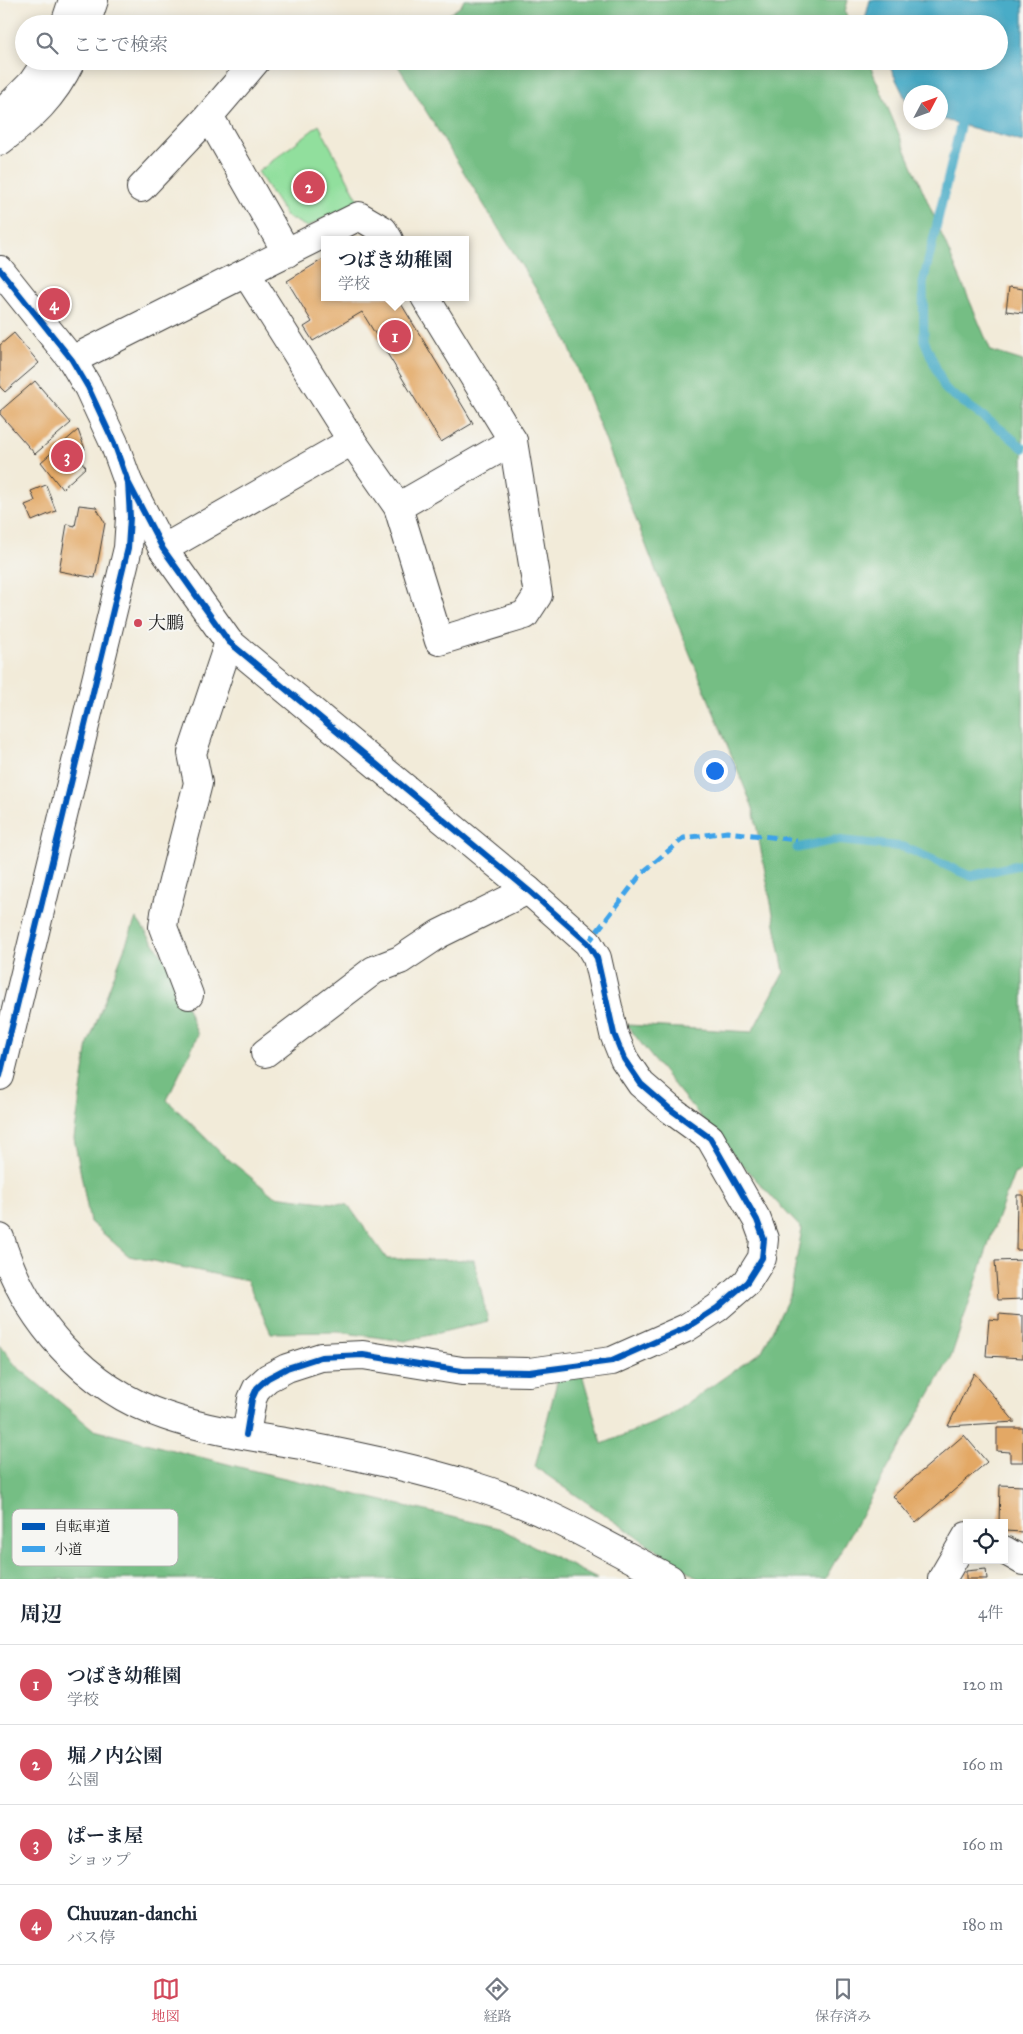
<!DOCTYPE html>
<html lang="ja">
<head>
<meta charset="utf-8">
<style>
	:root { --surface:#fff; --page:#f6f6f7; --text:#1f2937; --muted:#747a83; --line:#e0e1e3; --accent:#d1495b }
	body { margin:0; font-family:"IM FELL Great Primer","Noto Serif JP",serif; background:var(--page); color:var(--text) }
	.controls { position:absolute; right:15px; bottom:15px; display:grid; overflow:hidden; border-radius:0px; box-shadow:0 2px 12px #0003 }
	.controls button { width:45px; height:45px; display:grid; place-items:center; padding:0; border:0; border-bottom:1px solid var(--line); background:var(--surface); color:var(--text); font:25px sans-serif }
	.compass { position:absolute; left:903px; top:85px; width:45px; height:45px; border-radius:50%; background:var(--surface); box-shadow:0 2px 12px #0003; rotate:49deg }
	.you { position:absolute; left:714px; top:770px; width:18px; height:18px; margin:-12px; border:4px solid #fff; border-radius:50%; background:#1a73e8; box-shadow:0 0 0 8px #1a73e833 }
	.badge { display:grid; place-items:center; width:32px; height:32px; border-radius:50%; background:var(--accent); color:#fff; font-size:16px; font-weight:700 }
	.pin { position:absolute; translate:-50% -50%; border:2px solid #fff; box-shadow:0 1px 5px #0006 }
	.popup { position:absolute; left:321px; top:236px; width:148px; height:65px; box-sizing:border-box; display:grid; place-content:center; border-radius:0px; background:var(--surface); filter:drop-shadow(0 1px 4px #0005); font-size:16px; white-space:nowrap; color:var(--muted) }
	.popup b { font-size:19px; color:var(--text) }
	.popup::after { content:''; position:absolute; left:50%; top:100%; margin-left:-10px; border:10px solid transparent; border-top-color:var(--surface) }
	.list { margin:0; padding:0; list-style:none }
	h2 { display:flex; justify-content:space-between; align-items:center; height:65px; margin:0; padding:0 20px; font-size:21px }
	h2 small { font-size:16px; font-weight:400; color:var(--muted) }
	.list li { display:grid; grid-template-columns:32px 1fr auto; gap:15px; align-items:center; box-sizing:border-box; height:80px; padding:0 20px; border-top:1px solid var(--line) }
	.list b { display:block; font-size:19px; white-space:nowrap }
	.list p { margin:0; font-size:16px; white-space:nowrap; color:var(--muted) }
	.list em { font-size:16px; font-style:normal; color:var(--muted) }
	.icon { flex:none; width:28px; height:28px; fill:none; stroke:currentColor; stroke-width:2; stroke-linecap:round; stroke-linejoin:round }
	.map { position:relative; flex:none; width:1023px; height:1579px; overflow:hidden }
	.search { position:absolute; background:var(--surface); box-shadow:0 2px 12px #0003; left:15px; right:15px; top:15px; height:55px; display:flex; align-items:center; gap:12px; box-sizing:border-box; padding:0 18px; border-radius:28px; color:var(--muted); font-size:19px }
	.sheet { height:385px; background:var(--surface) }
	nav { display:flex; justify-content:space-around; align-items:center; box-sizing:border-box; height:70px; border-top:1px solid var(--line); background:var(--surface); font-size:14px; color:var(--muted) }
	nav a { display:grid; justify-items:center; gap:2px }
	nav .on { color:var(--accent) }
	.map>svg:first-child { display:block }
</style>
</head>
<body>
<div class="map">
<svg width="1023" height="1579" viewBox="0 0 1023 1579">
	<rect width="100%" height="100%" fill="#f6f6f2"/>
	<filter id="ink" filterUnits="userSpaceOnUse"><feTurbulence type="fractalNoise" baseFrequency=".02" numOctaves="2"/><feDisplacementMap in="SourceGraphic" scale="10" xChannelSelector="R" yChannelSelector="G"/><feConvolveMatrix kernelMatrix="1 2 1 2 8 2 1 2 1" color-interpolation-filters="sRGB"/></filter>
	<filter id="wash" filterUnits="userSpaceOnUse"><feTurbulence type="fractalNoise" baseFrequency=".0096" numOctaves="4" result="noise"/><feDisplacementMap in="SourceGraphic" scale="20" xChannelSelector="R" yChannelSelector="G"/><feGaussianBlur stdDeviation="1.12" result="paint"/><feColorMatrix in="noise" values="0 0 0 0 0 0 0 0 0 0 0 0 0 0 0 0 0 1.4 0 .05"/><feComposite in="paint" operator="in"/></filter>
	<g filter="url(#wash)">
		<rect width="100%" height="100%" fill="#f2ebd9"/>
		<polygon fill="#91df9d" stroke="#567e5c" points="319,125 359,201 307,227 286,216 258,172"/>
		<g fill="#74be84" stroke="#486d50">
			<polygon points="464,0 848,0 845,12 850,24 435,24 461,6"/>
			<path d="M395,61H868L991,351L1023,361V1170L1014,1174L995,1225L951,1357L825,1579H699L535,1467L558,1378L581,1370L602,1444L666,1418L762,1351L790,1295L802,1229C740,1164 681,1097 627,1025L752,1032L784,972L753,808L654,566L565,336Z"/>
			<polygon points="136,918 170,966 198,1035 167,1100 222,1154 274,1196 348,1205 387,1259 474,1260 488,1321 405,1341 338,1332 271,1333 247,1281 129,1256 90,1222 74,1138 88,1044"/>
			<polygon points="0,1345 16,1366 94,1430 259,1472 499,1528 597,1579 0,1579"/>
		</g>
		<polygon fill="#48acc7" stroke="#326472" points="870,0 1023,0 1023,142 941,119 940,92 910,92 910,108 887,61 999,61 999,24 868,24 865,20"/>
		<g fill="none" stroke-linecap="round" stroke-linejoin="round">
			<g stroke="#48acc7" stroke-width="9">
				<polyline points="963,114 923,283 924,340 945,389 1003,431 1023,448"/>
				<polyline points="797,848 835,840 904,847 970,876 1023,864"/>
			</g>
		</g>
		<g id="blocks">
			<g fill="#e3a865">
				<polygon points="325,258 325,297 397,297 473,423 441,442 362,312 313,341 304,327 312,322 287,281"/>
				<polygon points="1009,287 1023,289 1023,313 1006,311"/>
				<polygon points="14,333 39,363 5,392 0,387 0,345"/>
				<polygon points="35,381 71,423 35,454 0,414 0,411"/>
				<polygon points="78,430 85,449 77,457 86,467 62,489 41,462"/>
				<polygon points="46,485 56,511 32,521 25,505 35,501 31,491"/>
				<polygon points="79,505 96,507 105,523 95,578 59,571 67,524 75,526"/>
				<polygon points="1017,1195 1023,1195 1023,1250 1016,1250"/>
				<polygon points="1023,1260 1023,1299 998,1300 995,1261"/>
				<polygon points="999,1314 1023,1316 1023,1358 986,1356 989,1319 999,1320"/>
				<polygon points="974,1373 1015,1422 948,1426"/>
				<polygon points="997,1428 1023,1428 1023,1462 1010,1462 1010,1452 997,1451"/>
				<polygon points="964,1435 987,1462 916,1523 893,1496"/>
				<polygon points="1000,1485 1023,1486 1023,1532 1004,1531 1004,1523 999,1523"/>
				<polygon points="986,1569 987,1579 966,1579 966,1571"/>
			</g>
		</g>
	</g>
	<g filter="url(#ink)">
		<use href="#blocks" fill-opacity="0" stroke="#3c3b38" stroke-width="1"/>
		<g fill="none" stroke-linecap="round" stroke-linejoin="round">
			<g stroke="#3c3b38" stroke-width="30">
				<g id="minor">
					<polyline points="65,24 73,0"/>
					<polyline points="86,24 94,0"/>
					<polyline points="0,115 32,83 47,61"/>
					<polyline points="209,116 287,253"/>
					<path d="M0,141C32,117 53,98 71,61"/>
					<polyline points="141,188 209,116 256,61"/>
					<polyline points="0,270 72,360 88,387 114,443 128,482 130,517 128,548 0,1076"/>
					<polyline points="246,273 352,441 398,507 439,641 525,615 538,595 513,441 425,297"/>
					<polyline points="72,360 359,216 383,230 389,240"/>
					<polyline points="128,482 163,549 229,642 528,890 588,943 597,958 614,1034 624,1059 641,1084 670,1109 710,1138 757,1220 764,1239 762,1258 747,1282 717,1308 686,1328 612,1361 529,1372 462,1371 363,1355 321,1357 287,1368 268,1378 257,1388 252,1399 246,1435"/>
					<polyline points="398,507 513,441"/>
					<polyline points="163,549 352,441"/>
					<polyline points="189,995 163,927 165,913 198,783 192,753 229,642"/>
					<polyline points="265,1053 374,970 400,960 439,934 528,890"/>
					<path d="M0,1238C24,1318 85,1389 166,1416C210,1431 256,1437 301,1445C358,1456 415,1468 470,1485C541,1506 605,1545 670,1579"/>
					<polyline points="1004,1550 1023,1561"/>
					<polyline points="942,1579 967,1536"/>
				</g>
			</g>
			<use href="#minor" stroke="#fff" stroke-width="28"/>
			<polyline stroke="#3da2ea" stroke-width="5" stroke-dasharray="10 5" stroke-linecap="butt" points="588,943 642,873 684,838 727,832 797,840"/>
			<g stroke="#f6f6f2" stroke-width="9">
				<g id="cycleway">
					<polyline points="0,270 72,360 88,387 114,443 128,482 130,517 128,548 0,1076"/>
					<polyline points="128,482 163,549 229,642 528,890 588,943 597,958 614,1034 624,1059 641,1084 670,1109 710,1138 757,1220 764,1239 762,1258 747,1282 717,1308 686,1328 612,1361 529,1372 462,1371 363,1355 321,1357 287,1368 268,1378 257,1388 252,1399 246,1435"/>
				</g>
			</g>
			<use href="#cycleway" stroke="#0057b8" stroke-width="6"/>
		</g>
	</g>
	<circle fill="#d1495b" stroke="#f6f6f2" stroke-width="2" cx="138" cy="623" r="5"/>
	<g text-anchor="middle" stroke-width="4" stroke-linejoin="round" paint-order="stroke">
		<g font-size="18" fill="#1c1c1c" stroke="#f6f6f2" text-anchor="start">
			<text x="148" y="629">大鵬</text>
		</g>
	</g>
	<rect x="12" y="1509" width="166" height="57" rx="8" fill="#f6f6f2" stroke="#b5b5b2" stroke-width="1"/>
	<rect x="22" y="1523" width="23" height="7" fill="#0057b8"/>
	<rect x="22" y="1546" width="23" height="6" fill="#3da2ea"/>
	<g font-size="14" fill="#1c1c1c">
		<text x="54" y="1531">自転車道</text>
		<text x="54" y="1554">小道</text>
	</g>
</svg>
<div class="controls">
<button><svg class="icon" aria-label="locate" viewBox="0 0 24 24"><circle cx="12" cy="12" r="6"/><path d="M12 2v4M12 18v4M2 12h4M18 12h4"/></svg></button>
</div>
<svg class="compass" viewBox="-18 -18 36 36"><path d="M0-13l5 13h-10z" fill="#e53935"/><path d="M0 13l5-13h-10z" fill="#747a83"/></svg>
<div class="you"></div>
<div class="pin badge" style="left:395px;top:336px">1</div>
<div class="popup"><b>つばき幼稚園</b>学校</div>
<div class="pin badge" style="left:309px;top:187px">2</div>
<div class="pin badge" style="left:67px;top:456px">3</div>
<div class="pin badge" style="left:54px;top:304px">4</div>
<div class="search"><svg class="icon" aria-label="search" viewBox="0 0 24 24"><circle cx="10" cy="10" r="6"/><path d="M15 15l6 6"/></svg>ここで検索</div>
</div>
<section class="sheet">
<h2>周辺<small>4件</small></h2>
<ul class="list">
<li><span class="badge">1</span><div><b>つばき幼稚園</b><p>学校</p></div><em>120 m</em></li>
<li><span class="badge">2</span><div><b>堀ノ内公園</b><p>公園</p></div><em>160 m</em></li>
<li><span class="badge">3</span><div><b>ぱーま屋</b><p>ショップ</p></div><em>160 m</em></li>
<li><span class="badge">4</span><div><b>Chuuzan-danchi</b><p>バス停</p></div><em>180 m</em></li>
</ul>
</section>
<nav>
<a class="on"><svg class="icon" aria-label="map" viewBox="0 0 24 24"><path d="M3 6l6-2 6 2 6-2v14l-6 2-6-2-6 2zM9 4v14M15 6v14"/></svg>地図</a>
<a><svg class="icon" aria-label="directions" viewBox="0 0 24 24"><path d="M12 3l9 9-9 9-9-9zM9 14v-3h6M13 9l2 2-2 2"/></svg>経路</a>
<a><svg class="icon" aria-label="saved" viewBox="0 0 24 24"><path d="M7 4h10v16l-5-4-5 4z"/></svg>保存済み</a>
</nav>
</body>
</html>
